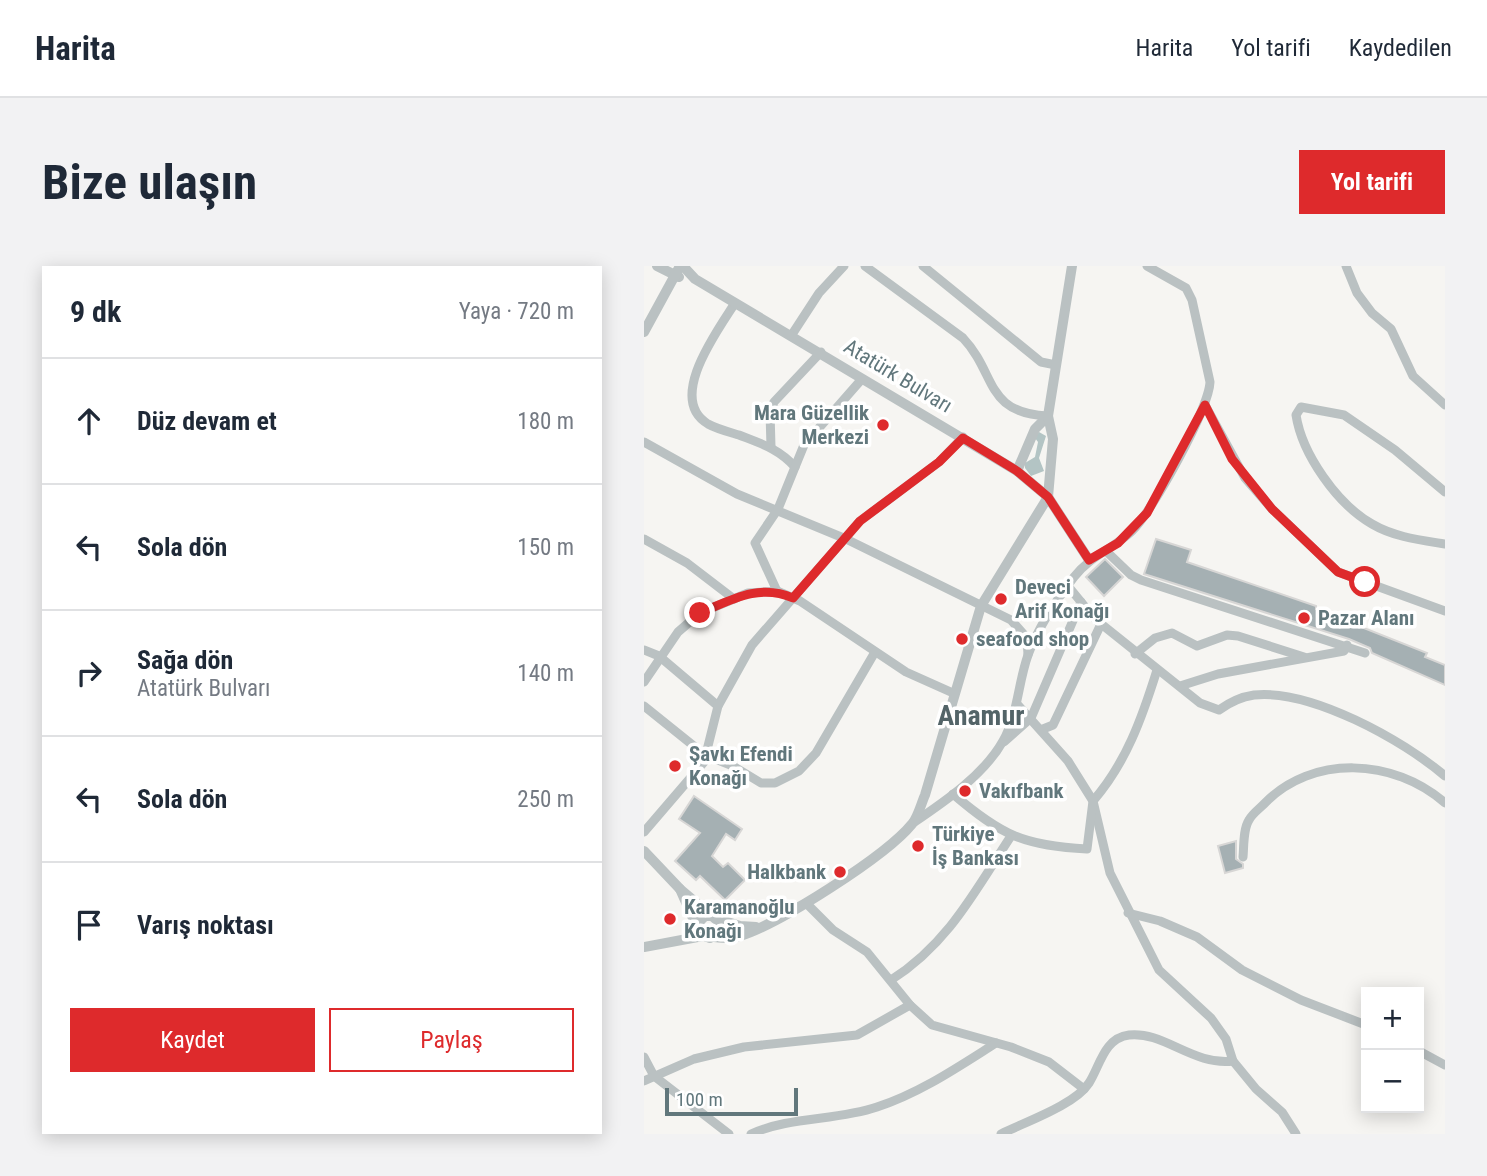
<!DOCTYPE html>
<html lang="tr">
<head>
<meta charset="utf-8">
<style>
	:root { --surface:#fff; --page:#f2f2f3; --text:#1f2937; --muted:#747a83; --line:#e0e1e3; --accent:#de2a2c }
	body { margin:0; font-family:"Roboto Condensed",sans-serif; background:var(--page); color:var(--text) }
	.controls { position:absolute; right:21px; bottom:21px; display:grid; overflow:hidden; border-radius:0px; box-shadow:0 4px 18px #0003 }
	.controls button { width:63px; height:63px; display:grid; place-items:center; padding:0; border:0; border-bottom:2px solid var(--line); background:var(--surface); color:var(--text); font:35px sans-serif }
	.scale { position:absolute; left:21px; bottom:18px; width:133px; box-sizing:border-box; padding-left:7px; border:4px solid #61777c; border-top:0; font-size:19px; line-height:24px; white-space:nowrap; color:#61777c; -webkit-text-stroke:5px #fff; paint-order:stroke }
	.stop { position:absolute; width:21px; height:21px; margin:-16px; border:5px solid #de2a2c; border-radius:50%; background:#fff }
	.stop.end { background:#de2a2c; border-color:#fff; box-shadow:0 2px 7px #0008 }
	.list { margin:0; padding:0; list-style:none }
	h2 { display:flex; justify-content:space-between; align-items:center; height:91px; margin:0; padding:0 28px; font-size:30px }
	h2 small { font-size:23px; font-weight:400; color:var(--muted) }
	.list li { display:grid; grid-template-columns:46px 1fr auto; gap:21px; align-items:center; box-sizing:border-box; height:126px; padding:0 28px; border-top:2px solid var(--line) }
	.list b { display:block; font-size:26px; white-space:nowrap }
	.list p { margin:0; font-size:23px; white-space:nowrap; color:var(--muted) }
	.list em { font-size:23px; font-style:normal; color:var(--muted) }
	.actions { display:flex; gap:14px; padding:21px 28px }
	.actions a { flex:1; padding:16px 0; border:2px solid var(--accent); border-radius:0px; text-align:center; font-size:24px; color:var(--accent) }
	.actions .main { background:var(--accent); color:#fff }
	.icon { flex:none; width:38px; height:38px; fill:none; stroke:currentColor; stroke-width:2; stroke-linecap:round; stroke-linejoin:round }
	.map { position:relative; flex:none; width:801px; height:868px; overflow:hidden; border-radius:0px }
	header { display:flex; align-items:center; gap:42px; box-sizing:border-box; height:98px; padding:0 35px; background:var(--surface); border-bottom:2px solid var(--line) }
	header strong { font-size:33px }
	nav { display:flex; gap:38px; margin-inline-start:auto; font-size:24px }
	.intro { display:flex; align-items:center; justify-content:space-between; box-sizing:border-box; height:168px; padding:0 42px }
	h1 { margin:0; font-size:49px }
	.button { padding:18px 32px; border-radius:0px; background:var(--accent); color:#fff; font-size:24px; font-weight:700 }
	main { display:flex; gap:42px; padding:0 42px }
	aside { flex:1; background:var(--surface); border-radius:0px; box-shadow:0 4px 18px #0003 }
	.map>svg:first-child { display:block }
</style>
</head>
<body>
<header>
<strong>Harita</strong>
<nav><a>Harita</a><a>Yol tarifi</a><a>Kaydedilen</a></nav>
</header>
<div class="intro"><h1>Bize ulaşın</h1><a class="button">Yol tarifi</a></div>
<main>
<aside>
<h2>9 dk<small>Yaya · 720 m</small></h2>
<ul class="list">
<li><svg class="icon" aria-label="ahead" viewBox="0 0 24 24"><path d="M12 20V5M6 11l6-6 6 6"/></svg><div><b>Düz devam et</b></div><em>180 m</em></li>
<li><svg class="icon" aria-label="left" viewBox="0 0 24 24"><path d="M17 20v-9H6M10 6l-5 5 5 5"/></svg><div><b>Sola dön</b></div><em>150 m</em></li>
<li><svg class="icon" aria-label="right" viewBox="0 0 24 24"><path d="M7 20v-9h11M14 6l5 5-5 5"/></svg><div><b>Sağa dön</b><p>Atatürk Bulvarı</p></div><em>140 m</em></li>
<li><svg class="icon" aria-label="left" viewBox="0 0 24 24"><path d="M17 20v-9H6M10 6l-5 5 5 5"/></svg><div><b>Sola dön</b></div><em>250 m</em></li>
<li><svg class="icon" aria-label="arrive" viewBox="0 0 24 24"><path d="M6 21V4h12l-3 4 3 4H6"/></svg><div><b>Varış noktası</b></div></li>
</ul>
<div class="actions"><a class="main">Kaydet</a><a>Paylaş</a></div>
</aside>
<div class="map">
<svg width="801" height="868" viewBox="0 0 801 868">
	<rect width="100%" height="100%" fill="#f6f5f2"/>
	<polygon fill="#b3c4c4" points="395,166 402,170 395,192 400,205 387,210 381,202 381,197 391,191 394,176 391,172"/>
	<g fill="#a5b0b3" stroke="#d7d6d5" stroke-width="2">
		<polygon points="512,273 547,284 543,296 672,340 672,343 783,387 781,391 801,399 801,419 728,387 726,382 705,373 500,308"/>
		<polygon points="461,293 479,311 460,330 442,311"/>
		<polygon points="50,530 98,563 91,574 82,568 68,590 79,601 84,597 101,614 81,634 56,610 52,614 31,595 56,567 35,553"/>
		<polygon points="592,575 592,593 599,598 599,602 581,607 574,580"/>
	</g>
	<g fill="none" stroke-linecap="round" stroke-linejoin="round">
		<g stroke="#bac1c2" stroke-width="9">
			<path d="M221,0L319,72C353,108 340,147 404,150"/>
			<polyline points="279,0 397,96 412,99"/>
			<polyline points="702,0 713,27 728,47 747,63 769,110 801,139"/>
			<path d="M91,37C74,64 22,133 64,158C73,163 85,166 95,169C118,178 135,183 151,201"/>
			<polyline points="147,70 175,27 200,0"/>
			<polyline points="561,139 601,212 628,243 694,306 801,345"/>
			<polyline points="0,176 93,228 202,273 367,354 383,372 384,389"/>
			<polyline points="127,181 126,146 130,136 177,86"/>
			<path d="M801,226L751,184L700,149L657,141L652,149C658,188 693,238 728,258C750,271 776,274 801,278"/>
			<polyline points="0,273 43,297 90,333"/>
			<polyline points="462,285 487,309 497,314 721,387"/>
			<path d="M424,320L451,353L556,437L575,444C586,436 596,431 610,429C667,423 759,474 801,510"/>
			<polyline points="133,325 111,277 134,243 160,179 217,114"/>
			<polyline points="0,384 15,390 74,440"/>
			<polyline points="491,388 511,372 528,367 553,380 583,369 594,370 660,391"/>
			<path d="M513,404C498,452 482,497 449,535L466,607L515,704L567,752L582,773L589,795L612,823L638,846L652,868"/>
			<polyline points="0,416 34,366 56,347 104,327 133,325 156,335 262,406 309,427"/>
			<polyline points="536,420 574,408 700,385 703,379"/>
			<polyline points="0,440 61,489 89,500 117,517 131,517 155,505 172,487 231,386"/>
			<polyline points="399,463 409,459 457,358"/>
			<polyline points="360,476 387,452 437,336"/>
			<path d="M309,528C357,569 380,580 443,583L449,535L424,495L373,438"/>
			<path d="M269,557C300,536 340,509 359,475C374,448 374,417 384,389C394,362 413,333 430,311C446,290 469,283 488,265C508,246 565,143 566,116L548,34L542,22L503,0"/>
			<polyline points="0,566 60,496 74,440 108,379 216,255 295,196 319,171"/>
			<path d="M599,591C600,581 599,563 605,554C608,548 615,543 620,538C668,488 750,492 801,537"/>
			<polyline points="162,637 189,664 223,686 266,739 288,759 367,781 405,796 440,823"/>
			<polyline points="484,647 516,655 553,671 598,704 657,734 722,759"/>
			<path d="M247,714C304,678 331,625 367,570"/>
			<polyline points="775,785 801,799"/>
			<polyline points="0,791 10,810 85,868"/>
			<polyline points="0,815 50,793 100,781 213,769 266,739"/>
			<path d="M107,868C147,850 192,855 233,841C276,827 314,801 352,777"/>
			<path d="M357,868C381,856 431,839 445,817C456,800 460,772 485,769C520,765 549,800 589,795"/>
		</g>
		<g stroke="#bac1c2" stroke-width="10">
			<polyline points="13,0 35,11"/>
			<polyline points="39,0 51,13 373,205 404,231 445,294"/>
			<polyline points="0,66 36,0"/>
			<polyline points="373,205 391,163 404,150"/>
			<polyline points="0,585 36,623 68,650"/>
			<polyline points="36,623 56,668 66,672 76,663 75,656 68,650 61,650 54,657"/>
			<polyline points="74,653 96,660 112,661"/>
			<path d="M69,671C79,672 87,673 96,670C135,658 242,590 268,558C274,551 277,538 281,529L337,340L404,231L409,173L404,150L428,0"/>
			<polyline points="0,681 59,670"/>
		</g>
	</g>
	<g fill="none" stroke-linecap="round" stroke-linejoin="round">
		<path stroke="#de2a2c" stroke-width="9" d="M56,347C87,334 115,317 149,332L216,255L295,196L319,172L373,205L404,231L445,294L474,277L503,247L561,139L588,193L628,243L694,306L721,316"/>
	</g>
	<g fill="#de2a2c" stroke="#fff" stroke-width="2.5">
		<circle cx="239" cy="159" r="7"/>
		<circle cx="357" cy="333" r="7"/>
		<circle cx="660" cy="352" r="7"/>
		<circle cx="318" cy="373" r="7"/>
		<circle cx="31" cy="500" r="7"/>
		<circle cx="321" cy="525" r="7"/>
		<circle cx="274" cy="580" r="7"/>
		<circle cx="196" cy="606" r="7"/>
		<circle cx="26" cy="653" r="7"/>
	</g>
	<g text-anchor="middle" stroke-width="7" stroke-linejoin="round" paint-order="stroke">
		<g font-size="21" fill="#61777c" stroke="#fff">
			<text transform="translate(254 110) rotate(31)" y="7">Atatürk Bulvarı</text>
		</g>
		<g font-size="21" font-weight="bold" fill="#61777c" stroke="#fff" text-anchor="start">
			<text x="225" y="154" text-anchor="end">Mara Güzellik<tspan x="225" dy="24">Merkezi</tspan></text>
			<text x="371" y="328">Deveci<tspan x="371" dy="24">Arif Konağı</tspan></text>
			<text x="674" y="359">Pazar Alanı</text>
			<text x="332" y="380">seafood shop</text>
			<text x="45" y="495">Şavkı Efendi<tspan x="45" dy="24">Konağı</tspan></text>
			<text x="335" y="532">Vakıfbank</text>
			<text x="288" y="575">Türkiye<tspan x="288" dy="24">İş Bankası</tspan></text>
			<text x="182" y="613" text-anchor="end">Halkbank</text>
			<text x="40" y="648">Karamanoğlu<tspan x="40" dy="24">Konağı</tspan></text>
		</g>
		<g font-size="28" font-weight="bold" fill="#536468" stroke="#fff">
			<text x="337" y="459">Anamur</text>
		</g>
	</g>
</svg>
<div class="controls">
<button>+</button>
<button>−</button>
</div>
<div class="scale">100 m</div>
<div class="stop" style="left:721px;top:316px"></div>
<div class="stop end" style="left:56px;top:347px"></div>
</div>
</main>
</body>
</html>
